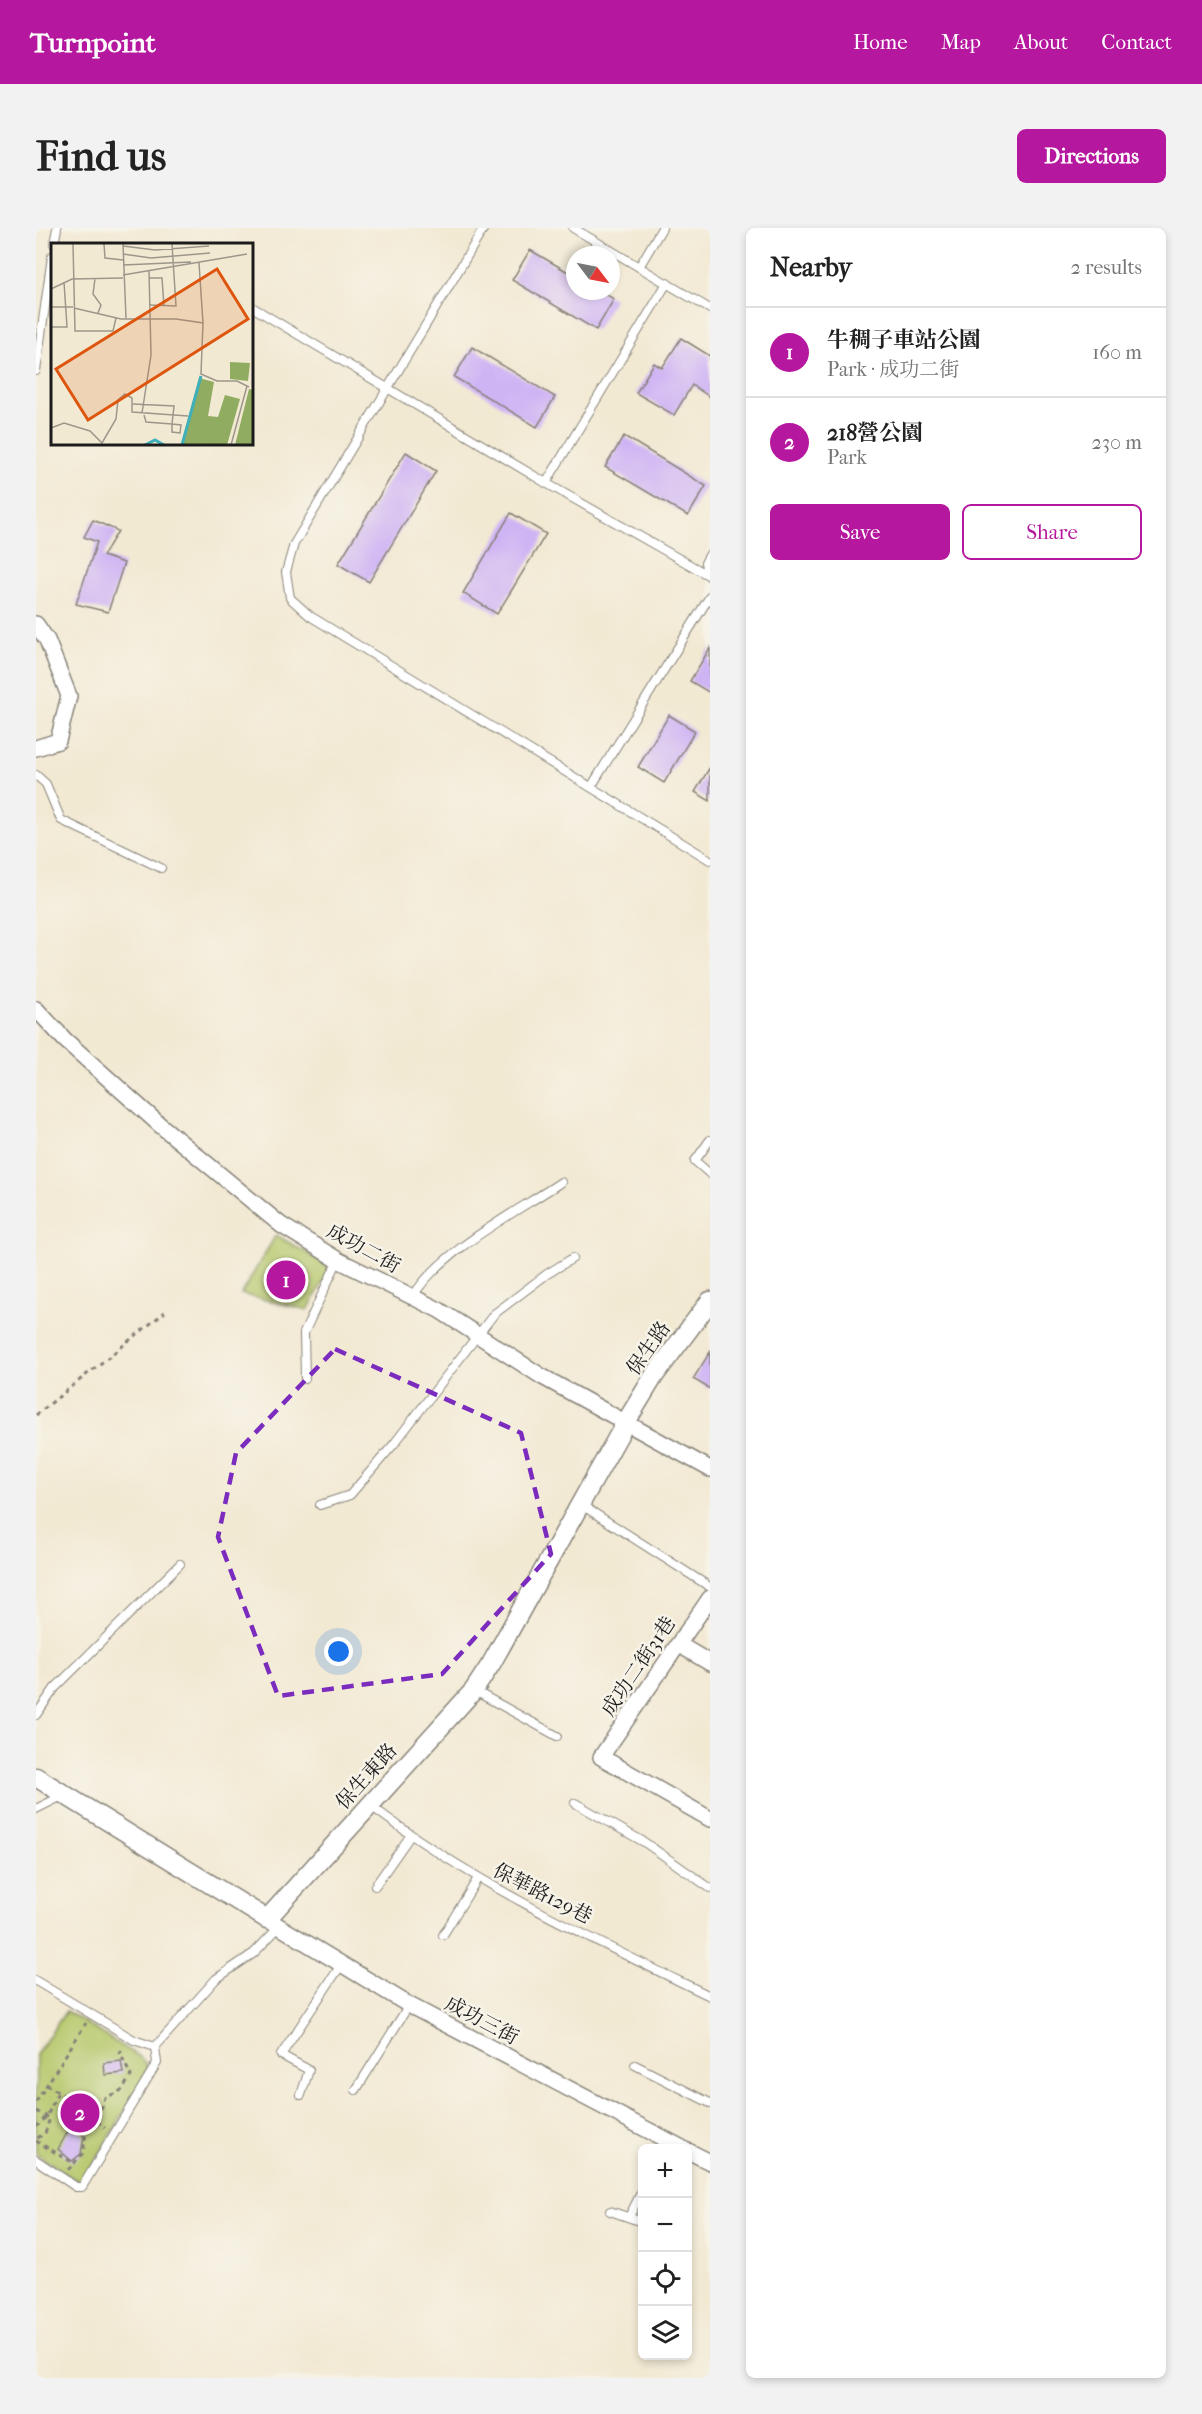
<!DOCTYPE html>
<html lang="en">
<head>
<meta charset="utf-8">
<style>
	:root { --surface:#fff; --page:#f2f2f2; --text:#222; --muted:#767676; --line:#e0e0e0; --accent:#b5179e }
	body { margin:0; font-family:"IM FELL French Canon","Noto Serif TC",serif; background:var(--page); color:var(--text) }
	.controls { position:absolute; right:18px; bottom:18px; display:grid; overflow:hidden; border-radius:9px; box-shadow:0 3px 9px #0003 }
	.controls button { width:54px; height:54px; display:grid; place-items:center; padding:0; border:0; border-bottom:2px solid var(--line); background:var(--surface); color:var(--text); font:30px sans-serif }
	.compass { position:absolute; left:530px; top:18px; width:54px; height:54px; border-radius:50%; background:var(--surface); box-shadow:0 3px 9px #0003; rotate:122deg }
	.you { position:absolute; left:303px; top:1424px; width:21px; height:21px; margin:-15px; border:4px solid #fff; border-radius:50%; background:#1a73e8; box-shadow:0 0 0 9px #1a73e833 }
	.badge { display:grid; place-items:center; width:39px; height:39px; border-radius:50%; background:var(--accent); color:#fff; font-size:20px; font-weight:700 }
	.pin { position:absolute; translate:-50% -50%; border:3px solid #fff; box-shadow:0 2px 6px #0006 }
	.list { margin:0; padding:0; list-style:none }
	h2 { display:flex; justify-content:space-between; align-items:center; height:78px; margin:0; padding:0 24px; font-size:26px }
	h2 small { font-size:20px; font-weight:400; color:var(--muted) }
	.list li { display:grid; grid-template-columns:39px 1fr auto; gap:18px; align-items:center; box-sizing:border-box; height:90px; padding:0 24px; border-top:2px solid var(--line) }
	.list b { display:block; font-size:22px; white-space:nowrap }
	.list p { margin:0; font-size:20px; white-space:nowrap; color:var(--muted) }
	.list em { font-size:20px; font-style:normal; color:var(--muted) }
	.actions { display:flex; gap:12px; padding:18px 24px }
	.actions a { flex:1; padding:14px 0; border:2px solid var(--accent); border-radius:9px; text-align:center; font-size:21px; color:var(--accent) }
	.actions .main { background:var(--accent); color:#fff }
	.icon { flex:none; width:33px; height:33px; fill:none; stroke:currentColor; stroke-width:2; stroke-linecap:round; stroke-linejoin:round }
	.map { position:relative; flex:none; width:674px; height:2150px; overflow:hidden; border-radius:9px }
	header { display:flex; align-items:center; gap:36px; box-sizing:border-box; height:84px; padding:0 30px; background:var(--accent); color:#fff }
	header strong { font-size:28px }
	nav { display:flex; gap:33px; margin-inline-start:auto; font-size:21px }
	.intro { display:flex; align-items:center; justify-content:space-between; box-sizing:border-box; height:144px; padding:0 36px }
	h1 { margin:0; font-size:42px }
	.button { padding:15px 27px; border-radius:9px; background:var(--accent); color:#fff; font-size:21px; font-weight:700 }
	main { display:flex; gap:36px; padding:0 36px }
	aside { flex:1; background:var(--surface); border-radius:9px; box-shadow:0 3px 9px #0003 }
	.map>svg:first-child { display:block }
</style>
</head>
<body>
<header>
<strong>Turnpoint</strong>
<nav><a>Home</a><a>Map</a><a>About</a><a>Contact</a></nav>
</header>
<div class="intro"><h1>Find us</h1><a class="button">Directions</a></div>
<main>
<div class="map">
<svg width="674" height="2150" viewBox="0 0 674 2150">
	<rect width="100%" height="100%" fill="#f7f3e8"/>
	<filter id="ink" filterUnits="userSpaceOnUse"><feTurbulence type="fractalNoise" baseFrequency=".0167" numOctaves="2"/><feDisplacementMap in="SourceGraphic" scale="12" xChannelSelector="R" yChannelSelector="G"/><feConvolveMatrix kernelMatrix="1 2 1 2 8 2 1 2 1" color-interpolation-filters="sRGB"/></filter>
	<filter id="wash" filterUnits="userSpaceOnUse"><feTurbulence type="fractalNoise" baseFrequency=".008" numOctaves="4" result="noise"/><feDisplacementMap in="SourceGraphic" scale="24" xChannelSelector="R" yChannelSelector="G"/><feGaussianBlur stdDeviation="1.35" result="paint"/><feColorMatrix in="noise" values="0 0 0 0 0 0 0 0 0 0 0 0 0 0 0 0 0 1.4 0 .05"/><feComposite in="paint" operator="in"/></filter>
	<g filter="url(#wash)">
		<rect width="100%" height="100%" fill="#f2e9d3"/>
		<g fill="#b6c86c" stroke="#697244" stroke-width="1.5">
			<polygon points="240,1007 295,1039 272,1082 205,1066"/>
			<polygon points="30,1783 104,1829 110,1836 112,1844 49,1950 40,1952 0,1926 0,1827"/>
		</g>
		<g id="blocks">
			<g fill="#cfb4f4">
				<polygon points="494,22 539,48 539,63 564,63 578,71 560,102 476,52"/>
				<polygon points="645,110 674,128 674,169 656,157 638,187 600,165 618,135 626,140"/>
				<polygon points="436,119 519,169 501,199 418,149"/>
				<polygon points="588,208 670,258 652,288 569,239"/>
				<polygon points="370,224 400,243 333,354 302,336"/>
				<polygon points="475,285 510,306 461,386 427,365"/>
				<polygon points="57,292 82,303 67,328 88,335 72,384 40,376 61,314 48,309"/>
				<polygon points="674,420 674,465 654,453"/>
				<polygon points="633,487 659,503 628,555 602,539"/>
				<polygon points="674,539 674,573 659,564"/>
				<polygon points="674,1124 674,1161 657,1151"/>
				<polygon points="85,1833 87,1845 69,1847 68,1835"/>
				<polygon points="37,1895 48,1908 45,1926 36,1933 22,1921"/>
			</g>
		</g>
	</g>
	<g filter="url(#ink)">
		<use href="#blocks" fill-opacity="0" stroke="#878278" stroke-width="1.5"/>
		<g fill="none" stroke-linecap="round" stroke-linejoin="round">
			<g stroke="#878278" stroke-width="10">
				<g id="service">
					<polyline points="448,0 258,316 250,344 254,370 274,388 674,632"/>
					<polyline points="537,0 674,81"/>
					<polyline points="18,16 21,0"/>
					<polyline points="603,39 626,0"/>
					<polyline points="216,79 510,255 670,346"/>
					<polyline points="0,143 16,28"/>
					<polyline points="510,255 631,55"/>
					<polyline points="673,348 669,335 674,326"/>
					<polyline points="0,547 10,556 25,592 125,640"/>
					<polyline points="555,559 674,368"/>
					<polyline points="674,912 659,933 674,946"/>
					<path d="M377,1069C400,1026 482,983 525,954"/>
					<polyline points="269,1151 268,1105 302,1032"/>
					<polyline points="544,1276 674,1359"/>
					<polyline points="284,1277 314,1267 358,1216 458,1086 511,1046 537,1030"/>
					<polyline points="439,1463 521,1508"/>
					<polyline points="0,1487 19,1460 144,1336"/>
					<polyline points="539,1575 608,1614 674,1660"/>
					<path d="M334,1577C437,1656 558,1712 674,1768"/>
					<polyline points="0,1581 26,1568"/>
					<polyline points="339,1658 374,1608"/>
					<polyline points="407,1707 442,1650"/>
					<polyline points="0,1753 98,1812 119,1819 180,1751 218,1725 243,1699"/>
					<polyline points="599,1837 674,1875"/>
					<polyline points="320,1862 373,1777"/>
					<polyline points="265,1867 273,1842 245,1827 305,1737"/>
					<polyline points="0,1932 40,1959 46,1959 121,1835 119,1819"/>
					<polyline points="574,1983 606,1994"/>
					<polyline points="593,1989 606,1963"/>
				</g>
			</g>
			<g stroke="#878278" stroke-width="18">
				<g id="minor">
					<polyline points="0,396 11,412 33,468 22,513 0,520"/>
					<polyline points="0,781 29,812 124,897 245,997 302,1032 403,1082 505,1148 674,1241"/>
					<polyline points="674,1370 565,1529 674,1591"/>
					<polyline points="642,1416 674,1435"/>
					<polyline points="231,1691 373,1777 646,1920"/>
					<polyline points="652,1923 674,1934"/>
				</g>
			</g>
			<g stroke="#878278" stroke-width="21">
				<polyline id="tertiary" points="0,1549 231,1691 438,1462 455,1436 590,1194 618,1148 674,1073"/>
			</g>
			<g stroke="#878278" stroke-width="3" stroke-dasharray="4.5 4.5" stroke-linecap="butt">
				<polyline points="0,1187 129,1084"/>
				<polyline points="10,1857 41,1875 69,1900"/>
				<polyline points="0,1874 50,1795"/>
				<polyline points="42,1877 49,1868"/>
				<polyline points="0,1883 14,1890 9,1905 0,1911"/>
				<polyline points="0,1899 11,1888 22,1864"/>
				<polyline points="0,1913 39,1936"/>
				<polyline points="32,1942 47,1925 50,1904 61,1894 69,1870 86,1862 95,1848 84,1825 88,1818"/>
			</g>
			<use href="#service" stroke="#fff" stroke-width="8"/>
			<use href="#minor" stroke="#fff" stroke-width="15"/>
			<use href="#tertiary" stroke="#fff" stroke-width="18"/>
		</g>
	</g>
	<path fill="none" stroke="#7b2cbf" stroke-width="4.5" stroke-dasharray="12 8" stroke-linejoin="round" d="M299,1121L485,1205L515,1326L406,1446L242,1468L182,1309L200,1225Z"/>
	<g text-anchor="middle" stroke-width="5" stroke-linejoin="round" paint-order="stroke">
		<g font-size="20" fill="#1c1c1c" stroke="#f7f3e8">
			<text transform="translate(328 1020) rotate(29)" y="7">成功二街</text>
			<text transform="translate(612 1120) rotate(-55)" y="7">保生路</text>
			<text transform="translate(602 1438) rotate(-56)" y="7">成功二街31巷</text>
			<text transform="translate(330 1548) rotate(-48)" y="7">保生東路</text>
			<text transform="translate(507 1665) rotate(27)" y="7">保華路129巷</text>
			<text transform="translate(446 1792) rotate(28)" y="7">成功三街</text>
		</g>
	</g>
	<g transform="translate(15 15)">
		<rect width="202" height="202" fill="#f2e9d3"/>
		<path d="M179,119L199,120L197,138L179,136ZM148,135L163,139L157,173L167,174L174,152L189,156L176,202H130ZM198,146L202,147V202H184Z" fill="#90ac60"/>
		<path fill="none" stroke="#3fafba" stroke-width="3" d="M94,202L104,197L113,202M131,202L150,133"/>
		<path fill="none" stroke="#9c978a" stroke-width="1.5" d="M22,1L24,88H62L65,75M53,1L54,15L72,17M72,1L75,75M72,3L104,7L158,3M72,11L100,15L159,10M148,20L152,80M72,22L140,19M72,32L196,11M98,35H111L113,63M44,36L42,51L50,62L47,70M0,46L21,36L72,35M98,62L125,63L121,1M0,64H22M23,65L70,76H125L152,80L150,131L166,138H186L198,144M0,84H16L13,39M82,161L123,163L121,181V189L129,190L130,182L121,181L95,179L93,172M91,170L100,112L98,28M0,185L13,180L39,188L51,200L65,176L67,157L74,151L81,155V169L137,173M180,202L196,143"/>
		<path fill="#de560d" fill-opacity="0.15" stroke="#de560d" stroke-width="3" d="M166,26L197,76L37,177L5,126Z"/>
		<rect width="202" height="202" fill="none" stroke="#1c1c1c" stroke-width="3"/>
	</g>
</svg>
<div class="controls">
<button>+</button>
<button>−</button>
<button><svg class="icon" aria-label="locate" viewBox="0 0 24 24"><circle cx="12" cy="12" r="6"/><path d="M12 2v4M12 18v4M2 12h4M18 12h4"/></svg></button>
<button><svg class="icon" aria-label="layers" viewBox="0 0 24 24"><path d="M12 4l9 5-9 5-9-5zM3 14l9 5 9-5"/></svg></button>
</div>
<svg class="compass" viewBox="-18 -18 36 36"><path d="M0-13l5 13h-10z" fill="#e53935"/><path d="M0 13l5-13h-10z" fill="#767676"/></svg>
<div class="you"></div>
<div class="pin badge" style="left:250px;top:1052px">1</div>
<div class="pin badge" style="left:44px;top:1885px">2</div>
</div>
<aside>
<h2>Nearby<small>2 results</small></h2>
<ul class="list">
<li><span class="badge">1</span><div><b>牛稠子車站公園</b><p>Park · 成功二街</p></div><em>160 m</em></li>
<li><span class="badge">2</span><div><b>218營公園</b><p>Park</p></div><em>230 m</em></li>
</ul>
<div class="actions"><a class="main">Save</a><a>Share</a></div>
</aside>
</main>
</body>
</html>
